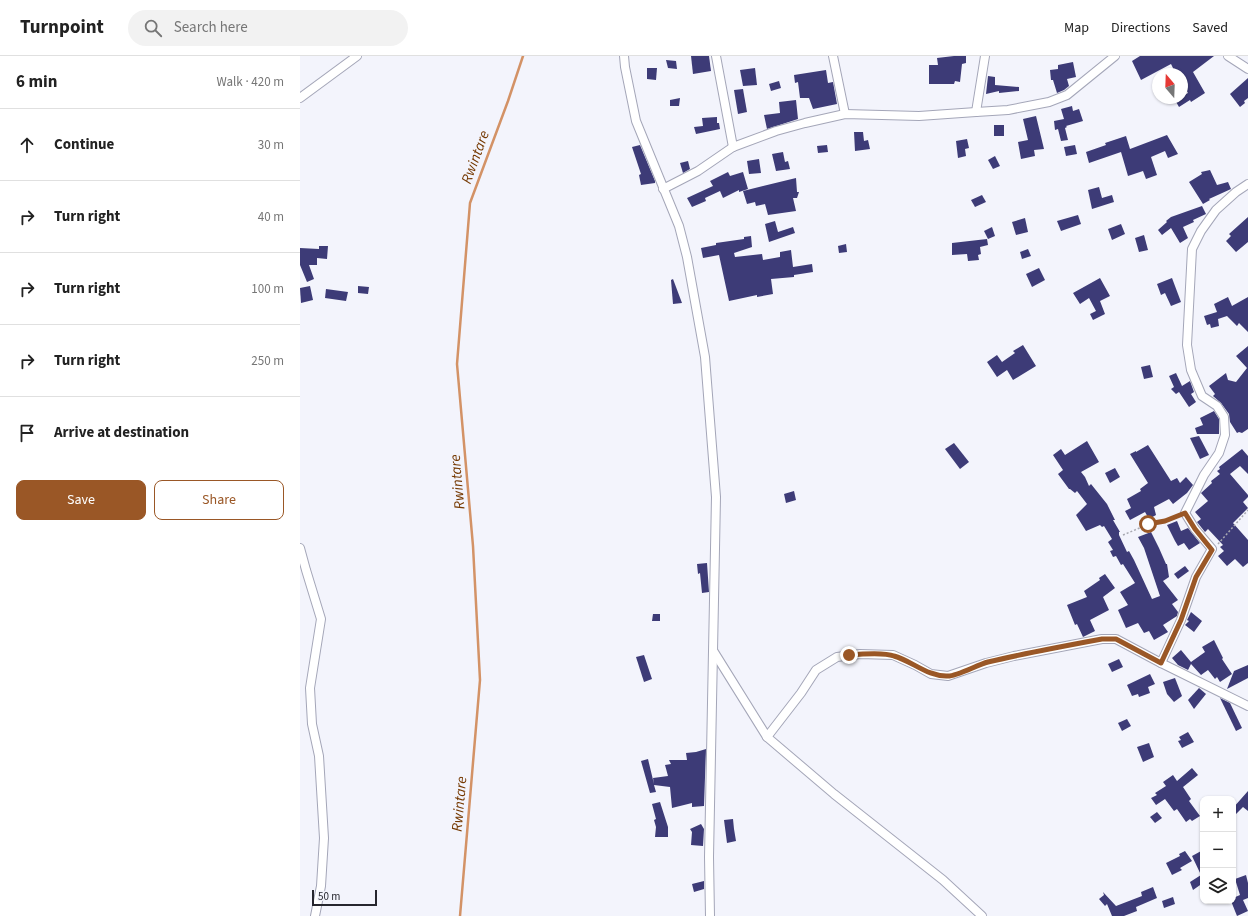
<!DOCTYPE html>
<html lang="en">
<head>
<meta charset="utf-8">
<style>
	:root { --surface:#fff; --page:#f2f2f2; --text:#222; --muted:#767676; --line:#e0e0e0; --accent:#9a5726 }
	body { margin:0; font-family:"Source Sans 3",sans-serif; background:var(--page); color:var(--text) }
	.controls { position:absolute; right:12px; bottom:12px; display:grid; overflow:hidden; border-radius:8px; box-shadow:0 1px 3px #0004 }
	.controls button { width:36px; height:36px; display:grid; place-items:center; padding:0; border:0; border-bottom:1px solid var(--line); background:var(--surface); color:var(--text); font:20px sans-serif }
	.compass { position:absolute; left:852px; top:12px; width:36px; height:36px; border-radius:50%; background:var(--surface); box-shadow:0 1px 3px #0004; rotate:341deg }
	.scale { position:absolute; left:12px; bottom:10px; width:65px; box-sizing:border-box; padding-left:4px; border:2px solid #26262e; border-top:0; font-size:11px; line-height:14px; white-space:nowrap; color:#26262e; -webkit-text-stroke:3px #f3f4fc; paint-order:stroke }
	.stop { position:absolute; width:12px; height:12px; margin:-9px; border:3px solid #9a5726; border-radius:50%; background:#fff }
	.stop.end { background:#9a5726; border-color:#fff; box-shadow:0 1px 4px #0008 }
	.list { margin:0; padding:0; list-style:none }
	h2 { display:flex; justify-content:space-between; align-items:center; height:52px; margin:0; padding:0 16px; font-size:17px }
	h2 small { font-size:13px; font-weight:400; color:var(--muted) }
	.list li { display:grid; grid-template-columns:26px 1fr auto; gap:12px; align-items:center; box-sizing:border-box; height:72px; padding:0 16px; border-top:1px solid var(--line) }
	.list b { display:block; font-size:15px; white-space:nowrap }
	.list em { font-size:13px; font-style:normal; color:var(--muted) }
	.actions { display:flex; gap:8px; padding:12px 16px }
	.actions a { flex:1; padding:9px 0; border:1px solid var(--accent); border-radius:8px; text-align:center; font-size:14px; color:var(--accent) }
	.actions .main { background:var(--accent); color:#fff }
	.icon { flex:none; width:22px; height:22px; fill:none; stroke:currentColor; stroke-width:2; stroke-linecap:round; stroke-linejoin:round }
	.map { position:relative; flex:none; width:948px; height:860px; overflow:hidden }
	header { display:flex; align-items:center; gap:24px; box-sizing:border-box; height:56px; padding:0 20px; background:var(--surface); border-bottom:1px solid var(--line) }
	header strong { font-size:19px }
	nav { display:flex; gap:22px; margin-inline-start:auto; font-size:14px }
	.search { width:280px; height:36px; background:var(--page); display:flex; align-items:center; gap:10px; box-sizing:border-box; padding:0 14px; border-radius:22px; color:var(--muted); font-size:15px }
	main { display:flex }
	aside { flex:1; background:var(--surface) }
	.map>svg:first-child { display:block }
</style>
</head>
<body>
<header>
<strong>Turnpoint</strong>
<div class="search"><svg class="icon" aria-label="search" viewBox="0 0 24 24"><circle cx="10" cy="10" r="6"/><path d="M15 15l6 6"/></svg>Search here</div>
<nav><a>Map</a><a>Directions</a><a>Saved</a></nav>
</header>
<main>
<aside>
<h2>6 min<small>Walk · 420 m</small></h2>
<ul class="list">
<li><svg class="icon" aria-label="ahead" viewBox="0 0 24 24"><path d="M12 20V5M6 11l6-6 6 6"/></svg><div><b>Continue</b></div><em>30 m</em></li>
<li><svg class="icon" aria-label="right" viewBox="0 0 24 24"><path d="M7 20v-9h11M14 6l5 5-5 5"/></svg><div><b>Turn right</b></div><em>40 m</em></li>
<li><svg class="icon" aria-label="right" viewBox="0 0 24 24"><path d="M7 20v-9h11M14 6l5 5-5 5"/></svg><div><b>Turn right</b></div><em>100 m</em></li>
<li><svg class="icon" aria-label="right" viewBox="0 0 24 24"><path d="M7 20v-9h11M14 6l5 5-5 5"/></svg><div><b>Turn right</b></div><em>250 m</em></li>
<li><svg class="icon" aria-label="arrive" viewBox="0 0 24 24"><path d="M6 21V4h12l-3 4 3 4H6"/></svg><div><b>Arrive at destination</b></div></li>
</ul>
<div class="actions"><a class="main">Save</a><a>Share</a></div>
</aside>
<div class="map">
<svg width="948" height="860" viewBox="0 0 948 860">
	<rect width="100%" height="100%" fill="#f3f4fc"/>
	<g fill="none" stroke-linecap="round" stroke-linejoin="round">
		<polyline stroke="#d39266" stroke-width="2.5" points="160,860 180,624 173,490 157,308 170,147 208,45 223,0"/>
	</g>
	<g fill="#3d3b77">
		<polygon points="391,0 409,0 411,15 393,18"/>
		<polygon points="654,0 666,0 666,7 662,8 660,26 655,25 654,28 629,28 629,9 638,9 637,2"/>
		<polygon points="840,0 914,0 893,16 905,37 891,46 890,44 879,51 875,44 882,42 882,40 888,37 882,25 882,18 876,18 871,8 841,24 832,5"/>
		<polygon points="366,4 376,5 377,13 368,12"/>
		<polygon points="773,6 776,21 767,23 769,30 764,34 757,37 753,24 751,24 750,14 758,13 758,9"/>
		<polygon points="347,12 357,12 356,24 347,23"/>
		<polygon points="455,12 457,29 443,30 440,14"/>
		<polygon points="526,14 528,27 533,26 537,48 513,53 509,42 500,42 498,26 495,27 494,19"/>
		<polygon points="688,20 695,21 695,29 719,31 719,35 699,37 699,35 686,38"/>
		<polygon points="948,22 948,42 944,45 945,47 940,51 930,38"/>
		<polygon points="479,25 481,32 471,35 469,28"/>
		<polygon points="443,33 447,56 438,58 434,34"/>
		<polygon points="380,42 379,50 370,50 370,44"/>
		<polygon points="496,44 498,63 467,73 464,59 480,57 479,46"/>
		<polygon points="772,50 773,55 779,53 783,65 766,70 767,71 765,72 768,84 761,85 758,73 755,74 754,65 764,63 761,53"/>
		<polygon points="736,60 744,93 734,94 735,100 721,103 718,86 728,84 723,63"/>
		<polygon points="417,61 417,67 419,67 420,73 396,78 394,71 403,70 402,62"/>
		<rect x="694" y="69" width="10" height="11"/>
		<polygon points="554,76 563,76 564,85 568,84 570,93 555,95"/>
		<polygon points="867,79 878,98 868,102 865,95 851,101 857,119 846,123 843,115 828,120 821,96 789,107 786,96 806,89 805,87 826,80 830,93"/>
		<polygon points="667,83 669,92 665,93 666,100 658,102 656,85"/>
		<polygon points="340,89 355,125 355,127 341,129 339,119 341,118 332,91"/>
		<polygon points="527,89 528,96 518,97 517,90"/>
		<polygon points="775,89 777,98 766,100 764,91"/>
		<polygon points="483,96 485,106 488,105 490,113 476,115 472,98"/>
		<polygon points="695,100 700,110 693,113 688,104"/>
		<polygon points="459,103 461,117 449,118 447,105"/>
		<polygon points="388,105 390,113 383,117 380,107"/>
		<polygon points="910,114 917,129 928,126 931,133 909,143 910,144 903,148 889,126 902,118 901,116"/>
		<polygon points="428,116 430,120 443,116 448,133 439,136 439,134 423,142 420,135 405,142 406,145 392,151 387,142 413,130 410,125"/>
		<polygon points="496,122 497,136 499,136 497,142 493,142 496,155 468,159 465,148 456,150 455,146 447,148 443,135"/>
		<polygon points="799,131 802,142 812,139 814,146 792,153 788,134"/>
		<polygon points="682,139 686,146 675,151 671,144"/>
		<polygon points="902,150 906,158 893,164 894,166 883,171 888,182 880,187 871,172 862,179 858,174 867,166 866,165 871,161"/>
		<polygon points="778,159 781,168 761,175 757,165"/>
		<polygon points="948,161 948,186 936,196 926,185 931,180 929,178"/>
		<polygon points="725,162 728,176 716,179 712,166"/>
		<polygon points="475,165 478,176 493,171 495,177 469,186 465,168"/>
		<polygon points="821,168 825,178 812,184 808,173"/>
		<polygon points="692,171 695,180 688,183 684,175"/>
		<polygon points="844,179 848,194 839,196 835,182"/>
		<polygon points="451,180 452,191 434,197 435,201 462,198 463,204 480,201 480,196 491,194 493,211 512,208 513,216 494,219 494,221 471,223 473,238 457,241 457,239 429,245 419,199 403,202 401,192 416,189 416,187 444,183 444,181"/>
		<polygon points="687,183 688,189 680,191 681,198 678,199 679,204 668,205 667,198 652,199 652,187"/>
		<polygon points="546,188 547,196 539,197 538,190"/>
		<polygon points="19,190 28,190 27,203 17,202 17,209 9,209 14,223 7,226 0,209 0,192 19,193"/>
		<polygon points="728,193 731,200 722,203 720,196"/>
		<polygon points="739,212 745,224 732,231 726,218"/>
		<polygon points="800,222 810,240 800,245 805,258 793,264 790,258 796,255 789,242 780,248 773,237"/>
		<polygon points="872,222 881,246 871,250 865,237 861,239 857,228"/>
		<polygon points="373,223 382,247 373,248 371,224"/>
		<polygon points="10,230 13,244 1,247 0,232"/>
		<polygon points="58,230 69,231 68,238 58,237"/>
		<polygon points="26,233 48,236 46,245 25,242"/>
		<polygon points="928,241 932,250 948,241 948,276 939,267 937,270 927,260 918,263 919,270 911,272 910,268 907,269 904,260 917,256 914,248"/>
		<polygon points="723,289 736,310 713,324 707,314 697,321 687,306 697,299 702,306 715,297 713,295"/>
		<polygon points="948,290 948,373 942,377 939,376 937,377 930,366 929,358 921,347 913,340 915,338 909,330 926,317 928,324 936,326 947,312 936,300"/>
		<polygon points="850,309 853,321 844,323 841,311"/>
		<polygon points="876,317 882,330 890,325 894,336 891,338 896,346 889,351 879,336 876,338 871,333 874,331 869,320"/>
		<polygon points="914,355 919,363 919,378 897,378 895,372 903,369 900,362"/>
		<polygon points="899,380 909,399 900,403 890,382"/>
		<polygon points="787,385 799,406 781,416 785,421 789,430 791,428 807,448 815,464 813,464 820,476 819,476 819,479 827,496 829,495 834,504 852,543 860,540 844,492 838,481 851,476 859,492 866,508 867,508 869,521 863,525 878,544 872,548 878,556 877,560 863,569 868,576 854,584 849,575 844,577 838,567 826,572 818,554 828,549 820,536 835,527 823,508 821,509 816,500 813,501 810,495 813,494 808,486 812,483 804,470 802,471 800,469 786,475 776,459 787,448 777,435 775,437 770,433 769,433 758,418 763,414 753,399 761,393 765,399"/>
		<polygon points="654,387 669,406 660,413 645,393"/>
		<polygon points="848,389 871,425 877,422 880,427 886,421 893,429 887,437 873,448 869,443 854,451 856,459 849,463 845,456 830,464 825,455 831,452 827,443 841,435 840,433 848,427 830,398 836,395 836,396"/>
		<polygon points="942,393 948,400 948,418 940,410 930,418 948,439 948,441 943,446 948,452 933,467 948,484 948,507 943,511 935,503 927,510 918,500 924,495 920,491 923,489 908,473 905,476 897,466 901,463 895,456 908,445 901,437 912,427 911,425 920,418 917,415 920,413 919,411"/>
		<polygon points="815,412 820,421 810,427 805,417"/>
		<polygon points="494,435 496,444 486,447 484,438"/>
		<polygon points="877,465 881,475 888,472 900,487 889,494 884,487 878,490 875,485 867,469"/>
		<polygon points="407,507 409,536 402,537 400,517 398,518 397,508"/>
		<polygon points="885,510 889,515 878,523 874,518"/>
		<polygon points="805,518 815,532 803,541 809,554 790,564 795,575 783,581 777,568 775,569 767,549 787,541 784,535 800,524 799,522"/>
		<polygon points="891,556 902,565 894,576 885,569 889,565 887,564"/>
		<polygon points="353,558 360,558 360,565 352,565"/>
		<polygon points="914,584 923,602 922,603 932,618 920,626 917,621 915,623 908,614 901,619 891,608 888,614 878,609 872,602 881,594 891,606 905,596 902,591"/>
		<polygon points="344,599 352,623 344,626 336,601"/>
		<polygon points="819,603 823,611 812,616 808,608"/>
		<polygon points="948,609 948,622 927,633 934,615"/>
		<polygon points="850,618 855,628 848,631 850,637 839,641 838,638 832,640 827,629"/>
		<polygon points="875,622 882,640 874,646 867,638 863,626"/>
		<polygon points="899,632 906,638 894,653 888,644"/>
		<polygon points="920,642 930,647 942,672 936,675"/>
		<polygon points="827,663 831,670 822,675 818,667"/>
		<polygon points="888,676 894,686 882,692 878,685 881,684 879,681"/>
		<polygon points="849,687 854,701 843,706 837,691"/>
		<polygon points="406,693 404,750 392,751 392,747 372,752 370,731 354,729 356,736 350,737 341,705 348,703 354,728 353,722 368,720 365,709 371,708 369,704 387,704 386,697 396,696"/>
		<polygon points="892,712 898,719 883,731 891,743 889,745 900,760 892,765 890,763 886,766 877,753 874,755 865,743 856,749 851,742 857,739 855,737 866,730 863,726 873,719 877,725"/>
		<polygon points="948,735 948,755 943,751 933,761 933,752"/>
		<polygon points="360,746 368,771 368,781 355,781 356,771 354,764 356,763 352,748"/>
		<polygon points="857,756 862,762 855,767 850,761"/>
		<polygon points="433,763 434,773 436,785 427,787 424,764"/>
		<polygon points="401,768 404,773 403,790 391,789 392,776 390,773"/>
		<polygon points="903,794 903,827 893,834 890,826 901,819 892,800"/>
		<polygon points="885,795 892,805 880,812 882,814 872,819 866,807 880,800 879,798"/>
		<polygon points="946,819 948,827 948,842 943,844 948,855 937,860 931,845 933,845 933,842 940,839 935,823"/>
		<polygon points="404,825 404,833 394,836 392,828"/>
		<polygon points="853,831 857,842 836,851 837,855 824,860 812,860 807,848 805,850 799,843 804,839 803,836 816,850 842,840 841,836"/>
		<polygon points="873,841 875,848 864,852 862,845"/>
	</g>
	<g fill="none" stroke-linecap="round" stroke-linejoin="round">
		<g stroke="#a4a6b8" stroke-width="10">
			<g id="minor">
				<polyline points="324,0 325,11 336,65 379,170 387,201 405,301 416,441 409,801 410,860"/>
				<polyline points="416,0 433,91"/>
				<polyline points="533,0 545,58"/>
				<polyline points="928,0 948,13"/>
				<polyline points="0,42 57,0"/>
				<polyline points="676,56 685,0"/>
				<polyline points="363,133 398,115 433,91 476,75 505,67 545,58 619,60 676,56 708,54 749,46 767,39 815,0"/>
				<polyline points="0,492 6,514 21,563 10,632 12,668 19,700 24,782 21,830 15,860"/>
				<polyline points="414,596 467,681 534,738 643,824 682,860"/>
				<polyline points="861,607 881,564 896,521 912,493 895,473 885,457 904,419 919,397 925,379 924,361 917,350 902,340 891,314 887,289 892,193 901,175 916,154 936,136 948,128"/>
				<polyline points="467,681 501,637 516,614 537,601 560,598 593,599 615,609 631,618 648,620 686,607 714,600 802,583 816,583 861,607 948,650"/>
			</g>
		</g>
		<g stroke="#a8a9b1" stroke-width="1.5" stroke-dasharray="2 2" stroke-linecap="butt">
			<polyline points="823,479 849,468 865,465 878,460"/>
			<polyline points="918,488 948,454"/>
		</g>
		<use href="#minor" stroke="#fff" stroke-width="8"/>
	</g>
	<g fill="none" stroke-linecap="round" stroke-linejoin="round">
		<path stroke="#9a5726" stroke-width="5" d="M549,599C560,598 584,596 594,600C612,605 628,621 648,620C657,620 677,609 688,606C726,597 764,590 802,583H816L861,607L881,564L896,521L912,494L895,473L885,457L865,465L848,468"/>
	</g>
	<g text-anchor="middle" stroke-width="4" stroke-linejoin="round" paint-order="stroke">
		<g font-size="15" font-style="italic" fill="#753902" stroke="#f3f4fc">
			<text transform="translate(175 101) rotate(-70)" y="5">Rwintare</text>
			<text transform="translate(157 426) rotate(-95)" y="5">Rwintare</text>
			<text transform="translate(159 748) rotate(-85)" y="5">Rwintare</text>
		</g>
	</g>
</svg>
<div class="controls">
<button>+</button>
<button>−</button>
<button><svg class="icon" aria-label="layers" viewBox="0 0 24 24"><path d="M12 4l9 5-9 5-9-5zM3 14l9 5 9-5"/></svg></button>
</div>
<svg class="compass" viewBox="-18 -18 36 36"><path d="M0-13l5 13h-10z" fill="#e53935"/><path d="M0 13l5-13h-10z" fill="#767676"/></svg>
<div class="scale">50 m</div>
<div class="stop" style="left:848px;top:468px"></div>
<div class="stop end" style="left:549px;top:599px"></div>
</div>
</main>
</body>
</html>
